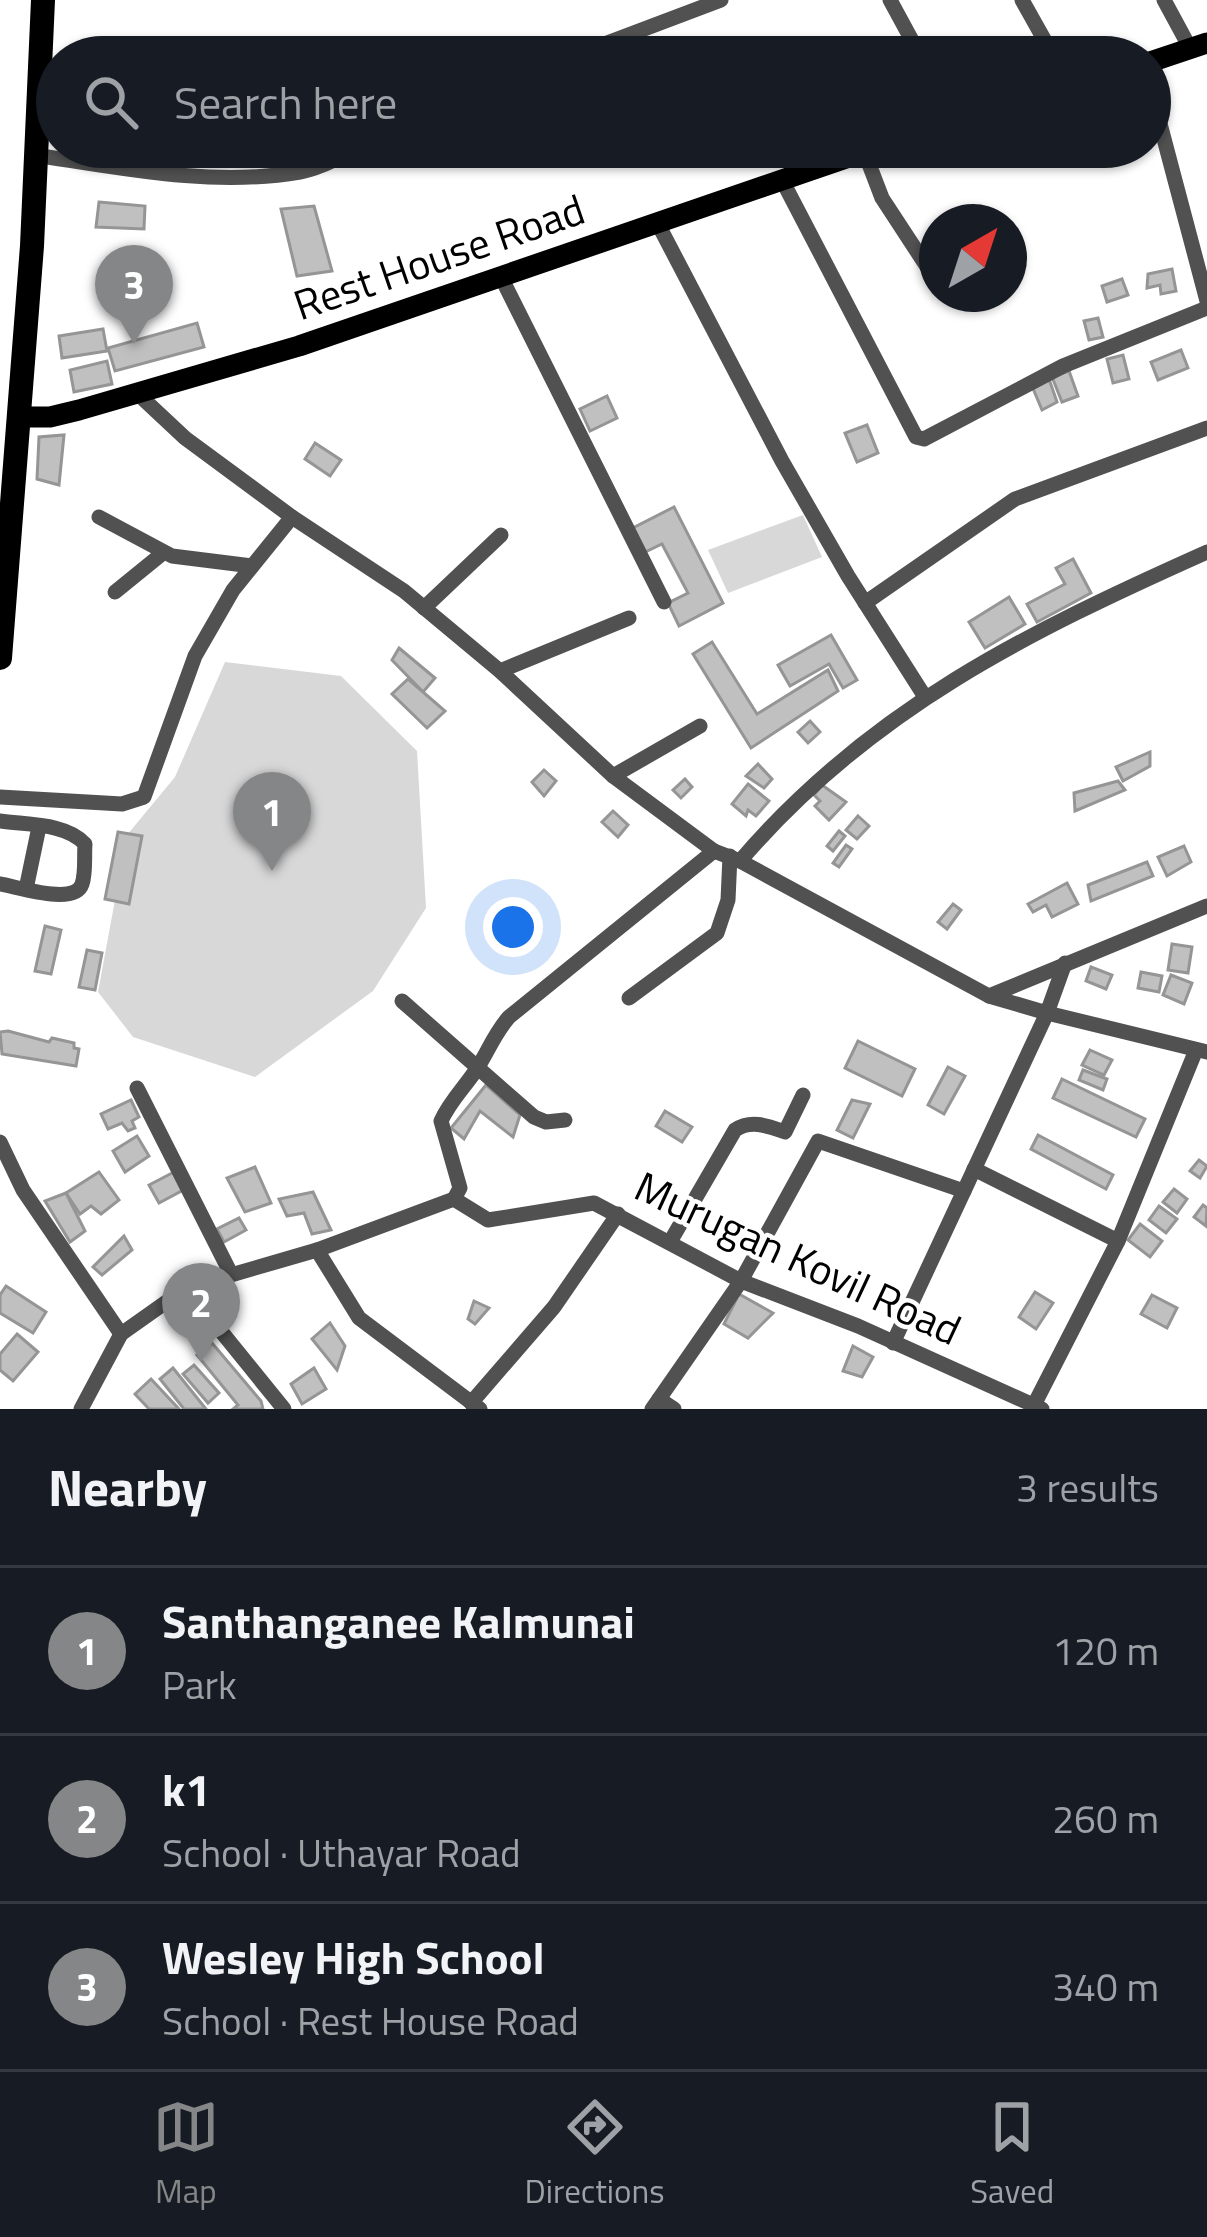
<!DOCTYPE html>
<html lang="en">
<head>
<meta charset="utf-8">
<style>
	:root { --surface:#171b24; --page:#242831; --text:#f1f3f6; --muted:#9ea1a6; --line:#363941; --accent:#858687 }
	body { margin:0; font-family:"Titillium Web",sans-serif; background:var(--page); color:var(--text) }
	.compass { position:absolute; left:919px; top:204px; width:108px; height:108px; border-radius:50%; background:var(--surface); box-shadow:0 3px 9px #0004; rotate:39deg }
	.you { position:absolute; left:513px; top:927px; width:42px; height:42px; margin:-30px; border:9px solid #fff; border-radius:50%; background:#1a73e8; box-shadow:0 0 0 18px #1a73e833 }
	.badge { display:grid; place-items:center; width:78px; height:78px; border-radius:50%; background:var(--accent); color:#fff; font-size:39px; font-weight:700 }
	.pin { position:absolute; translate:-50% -99px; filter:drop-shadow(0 3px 6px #0008) }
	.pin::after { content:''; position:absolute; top:63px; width:42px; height:36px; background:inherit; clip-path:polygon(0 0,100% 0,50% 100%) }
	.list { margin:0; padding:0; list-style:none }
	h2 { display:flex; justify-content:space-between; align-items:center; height:156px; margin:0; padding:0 48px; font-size:51px }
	h2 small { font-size:39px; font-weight:400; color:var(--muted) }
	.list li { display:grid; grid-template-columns:78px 1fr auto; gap:36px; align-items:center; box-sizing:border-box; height:168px; padding:0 48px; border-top:3px solid var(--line) }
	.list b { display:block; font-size:45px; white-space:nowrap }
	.list p { margin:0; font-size:39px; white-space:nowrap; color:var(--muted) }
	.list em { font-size:39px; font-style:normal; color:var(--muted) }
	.icon { flex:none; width:66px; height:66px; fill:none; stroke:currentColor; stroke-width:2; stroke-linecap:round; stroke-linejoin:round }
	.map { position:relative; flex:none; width:1207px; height:1409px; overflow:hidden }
	.search { position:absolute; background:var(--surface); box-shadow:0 3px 9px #0004; left:36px; right:36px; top:36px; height:132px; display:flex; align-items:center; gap:30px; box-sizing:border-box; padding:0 42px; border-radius:66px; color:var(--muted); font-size:45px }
	.sheet { height:660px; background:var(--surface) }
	nav { display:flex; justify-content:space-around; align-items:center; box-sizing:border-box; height:168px; border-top:3px solid var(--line); background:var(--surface); font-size:33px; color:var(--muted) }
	nav a { display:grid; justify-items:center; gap:6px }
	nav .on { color:var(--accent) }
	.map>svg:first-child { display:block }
</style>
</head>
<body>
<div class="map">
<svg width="1207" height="1409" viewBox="0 0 1207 1409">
	<rect width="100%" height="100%" fill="#fff"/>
	<g fill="#d8d8d8">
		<polygon points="803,515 822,557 728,593 708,550"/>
		<polygon points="225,662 341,676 417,751 426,908 373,991 255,1077 133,1037 98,992 127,835 175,777"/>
	</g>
	<g fill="#c0c0c0" stroke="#959595" stroke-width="3">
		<polygon points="99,202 145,206 144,229 96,227"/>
		<polygon points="314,206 332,271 297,276 281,209"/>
		<polygon points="1172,269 1176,291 1161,294 1160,285 1147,288 1148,274"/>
		<polygon points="1122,279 1128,295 1107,302 1102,286"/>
		<polygon points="1098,318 1103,337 1089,340 1084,321"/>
		<polygon points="197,323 204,347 115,371 108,348"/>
		<polygon points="103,329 107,351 62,358 59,336"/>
		<polygon points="1181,350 1188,368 1158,380 1151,362"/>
		<polygon points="1123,355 1129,379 1113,383 1107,359"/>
		<polygon points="107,361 112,384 74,392 70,370"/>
		<polygon points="1069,371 1078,396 1062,402 1052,377"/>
		<polygon points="1049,379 1057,402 1042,410 1032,386"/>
		<polygon points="607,396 617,418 590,431 580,409"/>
		<polygon points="867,425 878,453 857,462 845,433"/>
		<polygon points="64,435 59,485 37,479 39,437"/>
		<polygon points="315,443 341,460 330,476 305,459"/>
		<polygon points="674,507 723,603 679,626 668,603 688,593 662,544 643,553 631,529"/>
		<polygon points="1073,559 1091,593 1037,622 1027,604 1065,584 1056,568"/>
		<polygon points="1009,597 1025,624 985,648 969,622"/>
		<polygon points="831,635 857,680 843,688 829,664 790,686 778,665"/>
		<polygon points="712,642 757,714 828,670 838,691 751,748 693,654"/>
		<polygon points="399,648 435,678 423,692 392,660"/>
		<polygon points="408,679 445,711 427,728 392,694"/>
		<polygon points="810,721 820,732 808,743 798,732"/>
		<polygon points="1150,752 1150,766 1123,781 1116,767"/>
		<polygon points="758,764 772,779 764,788 746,776"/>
		<polygon points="544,770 556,781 544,796 532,782"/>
		<polygon points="685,779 692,787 681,798 673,790"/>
		<polygon points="1118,781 1125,790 1075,811 1074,793"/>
		<polygon points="748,784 769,801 756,816 748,810 746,816 732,804"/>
		<polygon points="822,785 846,802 829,820 815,806 820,801 814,795"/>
		<polygon points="613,811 628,825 618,837 602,822"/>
		<polygon points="858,816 869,826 857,839 846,830"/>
		<polygon points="839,831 845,836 833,851 827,846"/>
		<polygon points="118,832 142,836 129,904 105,899"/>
		<polygon points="846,845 852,849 839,867 833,863"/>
		<polygon points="1184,846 1191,862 1167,876 1158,857"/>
		<polygon points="1147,862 1153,876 1091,901 1088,885"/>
		<polygon points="1067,883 1078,904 1052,917 1046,905 1033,912 1028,904"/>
		<polygon points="953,904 961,910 947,929 938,922"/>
		<polygon points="45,926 61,930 51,974 35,971"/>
		<polygon points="1172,944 1192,947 1188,973 1168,970"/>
		<polygon points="87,950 102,953 95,990 79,987"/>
		<polygon points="1091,967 1112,975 1106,989 1086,981"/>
		<polygon points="1141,972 1162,976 1159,992 1138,988"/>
		<polygon points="1171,975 1192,983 1184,1004 1163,995"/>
		<polygon points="8,1031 49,1042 52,1038 74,1043 74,1048 79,1049 76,1066 2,1054 0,1032"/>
		<polygon points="858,1041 915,1069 902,1096 845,1068"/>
		<polygon points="1090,1050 1112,1060 1104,1075 1082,1065"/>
		<polygon points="948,1067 965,1076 944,1114 928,1105"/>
		<polygon points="1083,1070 1107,1079 1103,1090 1079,1080"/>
		<polygon points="1062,1079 1145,1119 1136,1137 1053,1098"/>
		<polygon points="486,1085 520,1115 513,1137 480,1111 464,1139 451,1128"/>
		<polygon points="131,1100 139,1117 132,1121 135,1128 128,1131 122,1123 108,1129 101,1114"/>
		<polygon points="852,1100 870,1104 853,1138 837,1130"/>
		<polygon points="665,1111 692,1127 682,1142 656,1126"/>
		<polygon points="1038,1135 1113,1175 1106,1189 1031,1149"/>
		<polygon points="137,1136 149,1156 125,1172 113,1151"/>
		<polygon points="1199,1160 1207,1166 1200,1178 1190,1171"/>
		<polygon points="255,1167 271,1203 245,1212 227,1178"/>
		<polygon points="176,1171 185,1189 159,1203 149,1185"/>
		<polygon points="99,1172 119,1200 101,1214 91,1206 80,1214 66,1193"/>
		<polygon points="1174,1189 1187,1199 1177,1213 1163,1202"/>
		<polygon points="313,1192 331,1230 312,1234 304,1213 287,1216 279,1199"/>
		<polygon points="66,1193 85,1231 70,1242 45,1201"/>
		<polygon points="1203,1205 1207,1208 1206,1226 1194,1217"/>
		<polygon points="1159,1206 1177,1219 1166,1233 1149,1220"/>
		<polygon points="239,1218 246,1230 224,1242 217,1229"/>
		<polygon points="1140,1224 1162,1241 1150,1257 1128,1240"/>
		<polygon points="124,1236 132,1250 102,1275 93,1267"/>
		<polygon points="6,1286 46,1312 33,1333 0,1313 0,1295"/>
		<polygon points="1035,1292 1053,1303 1036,1329 1019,1317"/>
		<polygon points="739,1294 773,1313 748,1338 724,1324"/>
		<polygon points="1152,1295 1177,1308 1167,1328 1141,1314"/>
		<polygon points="474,1301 489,1308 475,1324 468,1319"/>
		<polygon points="330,1323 345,1346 337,1370 312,1339"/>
		<polygon points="17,1334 38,1352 13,1381 0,1370 0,1354"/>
		<polygon points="212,1343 261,1401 263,1409 233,1409 238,1405 197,1355"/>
		<polygon points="853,1346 873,1357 862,1377 843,1371"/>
		<polygon points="194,1365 219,1393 208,1403 183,1374"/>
		<polygon points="173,1368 206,1409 184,1409 160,1379"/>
		<polygon points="314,1368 326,1389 302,1404 291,1384"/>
		<polygon points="151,1379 179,1409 149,1409 135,1394"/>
	</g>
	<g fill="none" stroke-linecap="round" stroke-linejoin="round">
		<g stroke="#515151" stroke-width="15">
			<polyline points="890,0 921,57"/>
			<polyline points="1022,0 1054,57"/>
			<polyline points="1164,0 1190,48"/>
			<polyline points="570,57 721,0"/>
			<polyline points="1150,86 1207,301"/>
			<polyline points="864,151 882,198 937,282"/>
			<path d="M35,155C121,168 213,187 300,172C320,169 342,155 361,147"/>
			<polyline points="782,180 916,437 924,439 1063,366 1207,308"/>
			<polyline points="658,224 782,461 848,576 925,697"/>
			<polyline points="501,277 664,602"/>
			<path d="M138,394L185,438L292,517L404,591L500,671L613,776L714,851L740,861C870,709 1028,632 1207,552"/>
			<polyline points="99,517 172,556 252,566"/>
			<polyline points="115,592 163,553"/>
			<polyline points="865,603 1015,499 1207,428"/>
			<polyline points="424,608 501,535"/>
			<polyline points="500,671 629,618"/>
			<polyline points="613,776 700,726"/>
			<polyline points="0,797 122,804 144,797 195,656 233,590 292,517"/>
			<path d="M0,821C27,825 66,823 85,844C84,856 86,873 82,884C75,906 18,887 0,884"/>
			<polyline points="740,861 989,996 1207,906"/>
			<polyline points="26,889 39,827"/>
			<polyline points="989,996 1047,1013 1065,963"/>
			<polyline points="629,998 717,933 728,900 730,856"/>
			<polyline points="402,1001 534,1117 546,1122 565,1120"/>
			<polyline points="137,1088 231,1274"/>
			<path d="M0,1142L23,1190L121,1334L186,1288L317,1250L454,1199L460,1188L441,1121C450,1101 464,1088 476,1070C488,1052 494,1034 509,1017L714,851"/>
			<polyline points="974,1169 1118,1241"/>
			<polyline points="454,1199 488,1220 594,1203 741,1281 858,1326 1042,1409"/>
			<path d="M670,1242L735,1130C751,1119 768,1126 785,1132L803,1095"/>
			<polyline points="317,1250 359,1318 480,1409"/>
			<polyline points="186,1288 284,1409"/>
			<polyline points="893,1343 1047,1013 1207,1052"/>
			<polyline points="659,1399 741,1281 818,1141 964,1191"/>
			<polyline points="471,1403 554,1307 618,1214"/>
			<polyline points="1034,1405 1118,1241 1196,1050"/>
			<polyline points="81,1409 121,1334"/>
			<polyline points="652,1409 659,1399 674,1409"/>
		</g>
		<g stroke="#000" stroke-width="21">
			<polyline points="1150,62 1207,43"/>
			<polyline points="20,417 50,417 79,410 299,346 878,147"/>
		</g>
		<polyline stroke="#000" stroke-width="24" points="0,658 32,246 43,0"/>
	</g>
	<g text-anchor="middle" stroke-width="9" stroke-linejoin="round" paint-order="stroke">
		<g font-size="42" fill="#000" stroke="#fff">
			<text transform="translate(439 257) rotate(-19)" y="15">Rest House Road</text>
			<text transform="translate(798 1258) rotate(25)" y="15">Murugan Kovil Road</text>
		</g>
	</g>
</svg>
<svg class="compass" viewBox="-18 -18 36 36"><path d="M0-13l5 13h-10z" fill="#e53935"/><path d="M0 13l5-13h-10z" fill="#9ea1a6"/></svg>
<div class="you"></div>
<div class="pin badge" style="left:272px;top:871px">1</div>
<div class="pin badge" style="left:201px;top:1362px">2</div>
<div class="pin badge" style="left:134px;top:344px">3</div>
<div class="search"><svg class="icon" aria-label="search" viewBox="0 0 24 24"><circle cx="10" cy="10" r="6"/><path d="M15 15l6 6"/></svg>Search here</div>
</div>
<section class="sheet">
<h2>Nearby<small>3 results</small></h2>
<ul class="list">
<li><span class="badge">1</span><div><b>Santhanganee Kalmunai</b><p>Park</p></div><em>120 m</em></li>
<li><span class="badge">2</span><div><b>k1</b><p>School · Uthayar Road</p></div><em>260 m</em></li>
<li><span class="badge">3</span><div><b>Wesley High School</b><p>School · Rest House Road</p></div><em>340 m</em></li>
</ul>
</section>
<nav>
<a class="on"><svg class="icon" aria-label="map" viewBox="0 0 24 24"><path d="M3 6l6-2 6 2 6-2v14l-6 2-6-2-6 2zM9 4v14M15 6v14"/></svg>Map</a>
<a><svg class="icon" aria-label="directions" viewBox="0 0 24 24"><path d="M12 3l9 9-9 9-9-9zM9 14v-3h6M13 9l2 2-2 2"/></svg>Directions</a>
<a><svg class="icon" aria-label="saved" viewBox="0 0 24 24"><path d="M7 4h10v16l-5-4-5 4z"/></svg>Saved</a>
</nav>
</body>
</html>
